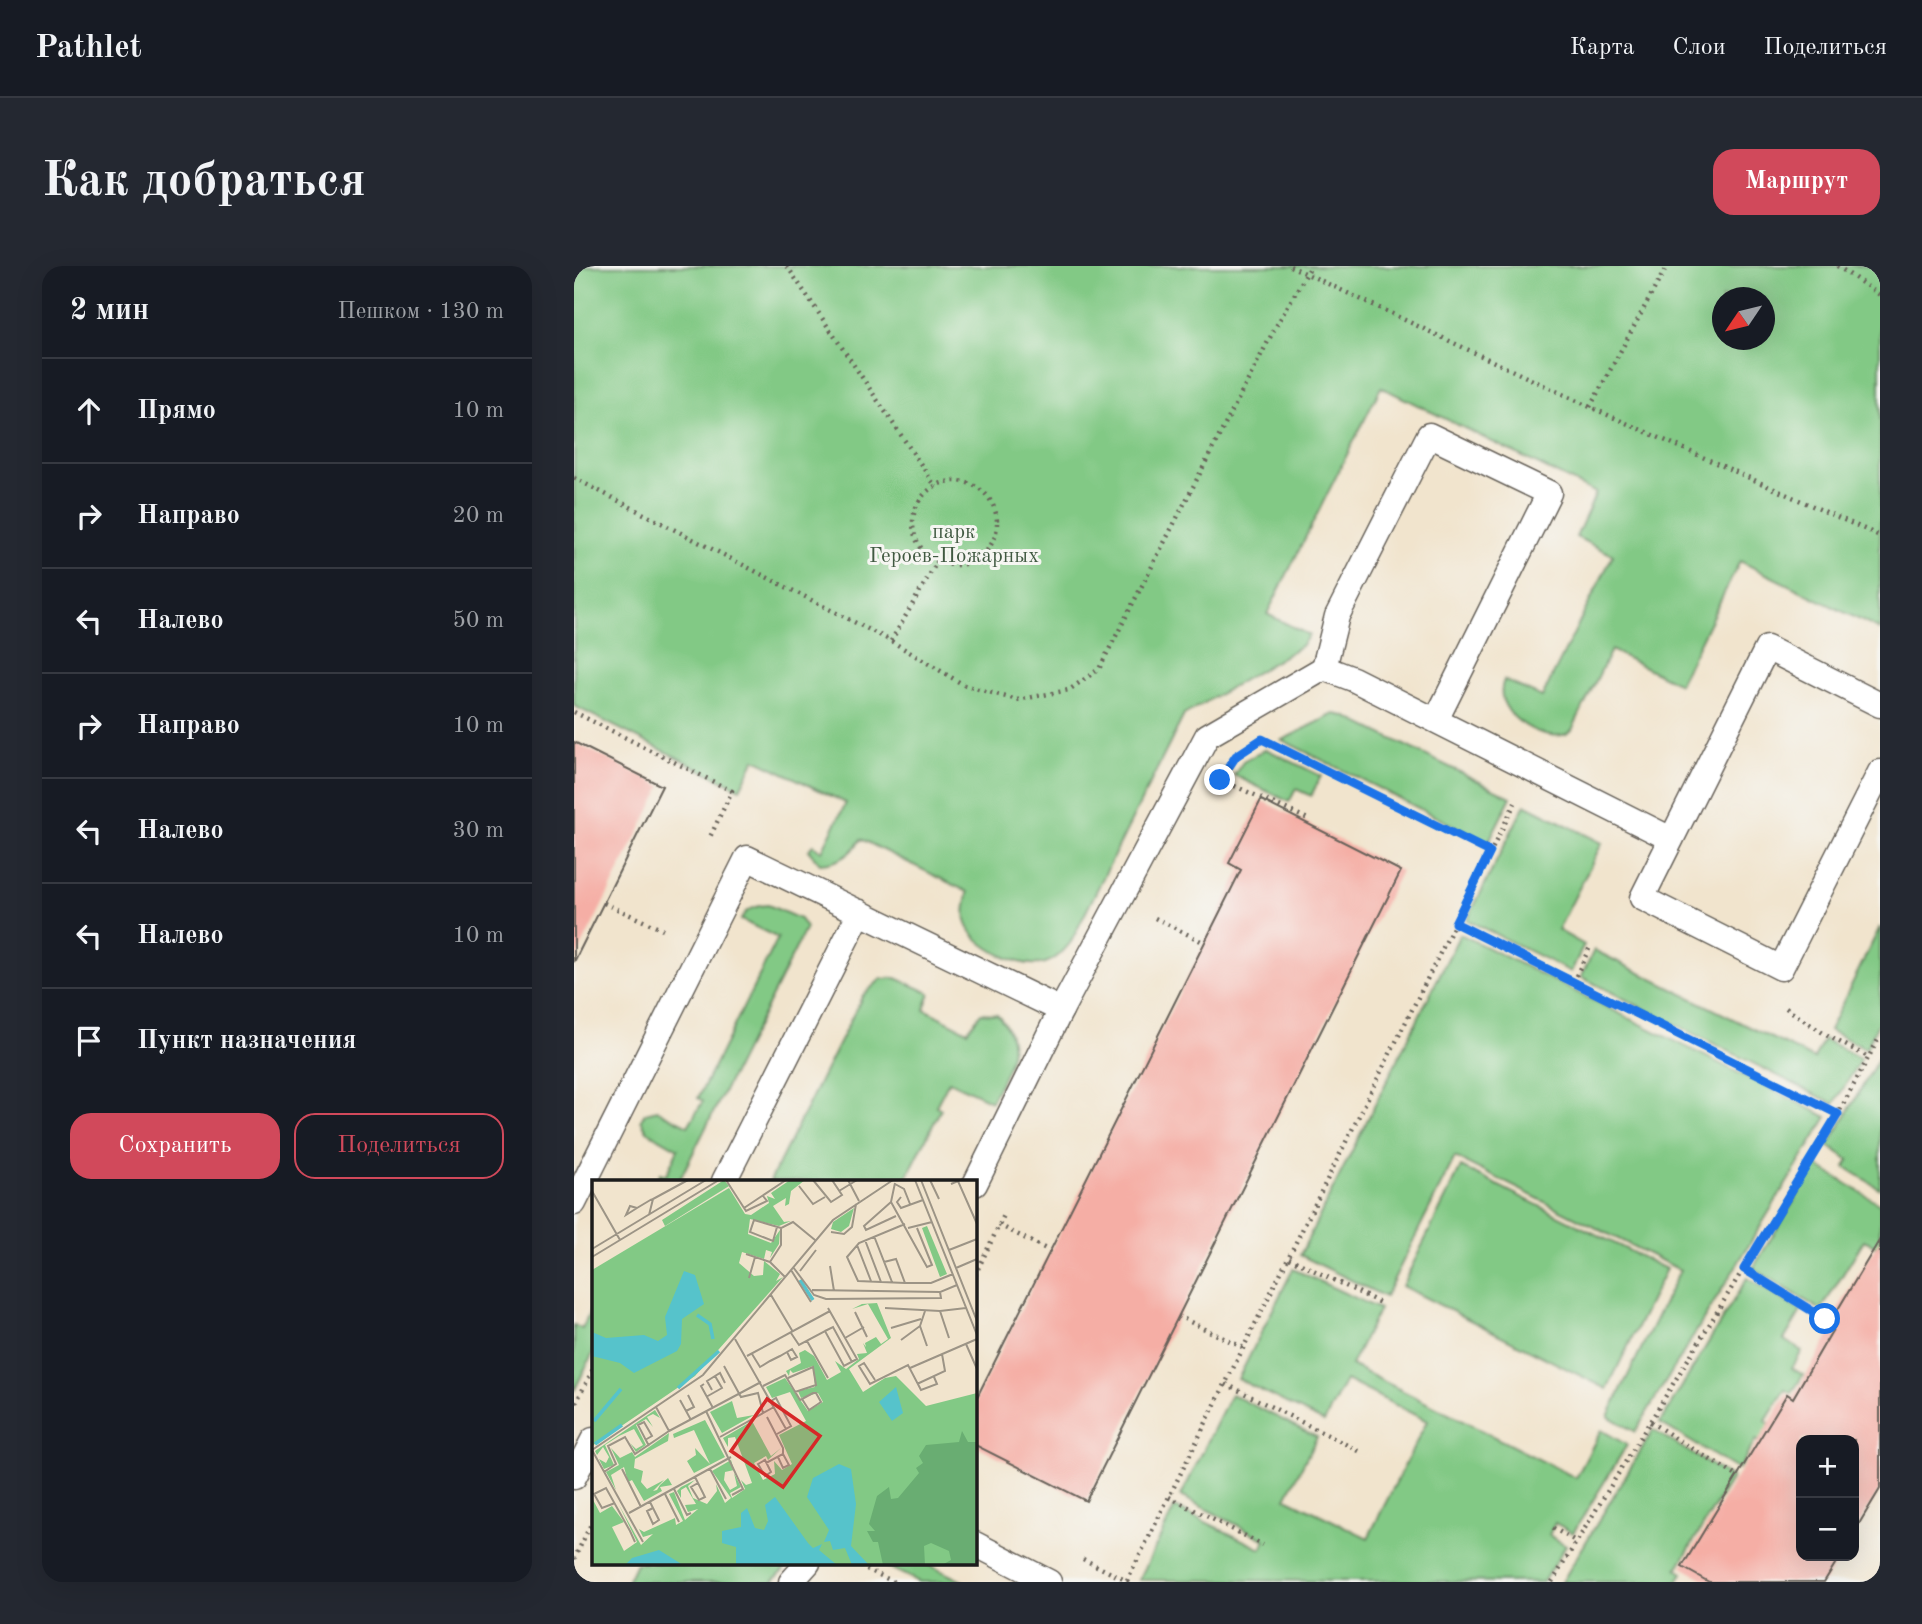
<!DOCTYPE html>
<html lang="ru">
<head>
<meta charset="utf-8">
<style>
	:root { --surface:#171b24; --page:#242831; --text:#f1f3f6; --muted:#9ea1a6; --line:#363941; --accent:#d1495b }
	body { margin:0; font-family:"Old Standard TT",serif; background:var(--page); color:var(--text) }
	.controls { position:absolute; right:21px; bottom:21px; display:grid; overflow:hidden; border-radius:14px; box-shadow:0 7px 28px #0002 }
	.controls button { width:63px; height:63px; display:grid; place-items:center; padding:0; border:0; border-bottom:2px solid var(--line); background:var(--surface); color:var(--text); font:35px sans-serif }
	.compass { position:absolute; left:1138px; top:21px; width:63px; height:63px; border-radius:50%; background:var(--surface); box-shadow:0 7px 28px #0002; rotate:235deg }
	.stop { position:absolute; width:21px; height:21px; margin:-16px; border:5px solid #1a73e8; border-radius:50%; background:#fff }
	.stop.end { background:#1a73e8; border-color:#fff; box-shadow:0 2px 7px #0008 }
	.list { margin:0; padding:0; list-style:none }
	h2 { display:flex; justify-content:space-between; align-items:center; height:91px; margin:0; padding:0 28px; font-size:30px }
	h2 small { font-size:23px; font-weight:400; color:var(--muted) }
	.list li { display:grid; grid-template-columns:46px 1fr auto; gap:21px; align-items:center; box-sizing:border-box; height:105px; padding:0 28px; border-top:2px solid var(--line) }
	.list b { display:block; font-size:26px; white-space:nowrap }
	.list em { font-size:23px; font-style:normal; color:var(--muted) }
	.actions { display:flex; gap:14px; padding:21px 28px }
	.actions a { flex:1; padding:16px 0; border:2px solid var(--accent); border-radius:21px; text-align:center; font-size:24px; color:var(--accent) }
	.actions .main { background:var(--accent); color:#fff }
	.icon { flex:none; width:38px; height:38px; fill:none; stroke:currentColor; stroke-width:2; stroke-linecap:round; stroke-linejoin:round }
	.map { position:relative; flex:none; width:1306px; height:1316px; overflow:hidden; border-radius:21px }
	header { display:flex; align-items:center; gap:42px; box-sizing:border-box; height:98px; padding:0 35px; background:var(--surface); border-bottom:2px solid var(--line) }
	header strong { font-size:33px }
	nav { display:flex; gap:38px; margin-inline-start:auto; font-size:24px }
	.intro { display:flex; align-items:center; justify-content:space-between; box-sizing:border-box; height:168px; padding:0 42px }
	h1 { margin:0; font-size:49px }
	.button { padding:18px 32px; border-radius:21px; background:var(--accent); color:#fff; font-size:24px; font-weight:700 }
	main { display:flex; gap:42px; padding:0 42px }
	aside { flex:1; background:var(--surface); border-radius:21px; box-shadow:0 7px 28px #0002 }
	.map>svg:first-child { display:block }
</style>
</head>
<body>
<header>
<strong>Pathlet</strong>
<nav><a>Карта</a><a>Слои</a><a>Поделиться</a></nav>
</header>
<div class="intro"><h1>Как добраться</h1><a class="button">Маршрут</a></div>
<main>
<aside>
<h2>2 мин<small>Пешком · 130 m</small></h2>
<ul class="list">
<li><svg class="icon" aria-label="ahead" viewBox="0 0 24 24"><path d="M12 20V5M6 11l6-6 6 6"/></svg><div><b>Прямо</b></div><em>10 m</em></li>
<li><svg class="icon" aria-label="right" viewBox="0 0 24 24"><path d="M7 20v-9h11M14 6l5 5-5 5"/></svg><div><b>Направо</b></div><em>20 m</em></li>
<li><svg class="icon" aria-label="left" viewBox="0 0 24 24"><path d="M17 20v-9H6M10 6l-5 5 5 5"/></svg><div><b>Налево</b></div><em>50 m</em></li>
<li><svg class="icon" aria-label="right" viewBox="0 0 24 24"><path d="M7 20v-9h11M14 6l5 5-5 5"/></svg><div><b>Направо</b></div><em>10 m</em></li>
<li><svg class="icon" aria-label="left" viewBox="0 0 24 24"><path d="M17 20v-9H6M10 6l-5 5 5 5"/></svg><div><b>Налево</b></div><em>30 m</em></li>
<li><svg class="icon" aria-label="left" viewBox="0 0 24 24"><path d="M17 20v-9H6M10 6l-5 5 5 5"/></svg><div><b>Налево</b></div><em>10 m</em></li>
<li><svg class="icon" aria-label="arrive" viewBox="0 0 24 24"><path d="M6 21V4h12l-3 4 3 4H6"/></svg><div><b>Пункт назначения</b></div></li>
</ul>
<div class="actions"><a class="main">Сохранить</a><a>Поделиться</a></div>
</aside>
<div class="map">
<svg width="1306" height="1316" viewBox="0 0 1306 1316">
	<rect width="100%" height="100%" fill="#f6f6f2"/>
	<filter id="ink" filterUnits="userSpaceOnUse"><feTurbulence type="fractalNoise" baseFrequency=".0143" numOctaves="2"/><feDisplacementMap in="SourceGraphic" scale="14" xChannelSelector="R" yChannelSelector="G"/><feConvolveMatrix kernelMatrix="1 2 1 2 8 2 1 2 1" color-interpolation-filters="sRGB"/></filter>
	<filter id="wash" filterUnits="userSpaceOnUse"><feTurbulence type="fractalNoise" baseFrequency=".00686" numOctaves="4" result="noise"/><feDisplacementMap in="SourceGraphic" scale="28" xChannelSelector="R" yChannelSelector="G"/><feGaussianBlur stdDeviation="1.57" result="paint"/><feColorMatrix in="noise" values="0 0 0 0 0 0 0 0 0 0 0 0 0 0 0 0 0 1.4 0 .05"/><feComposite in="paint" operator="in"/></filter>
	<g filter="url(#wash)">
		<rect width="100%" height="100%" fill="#f1e4cd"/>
		<g fill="#82c985" stroke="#4f7250" stroke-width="2" fill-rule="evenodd">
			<path d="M0,0H1306V364L1166,295L1105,418L1037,384L998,464C980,483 914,450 930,414L968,431L1039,289L1002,271L1022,227L807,121L693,348L735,369L727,380L610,449L497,676C489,686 480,696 467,698C443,701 402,681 393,658C389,647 393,637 394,626L287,573C277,588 265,597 246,598L234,584L239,579L248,585L272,537L181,493L166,523L0,440ZM1148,32H1190V74H1148Z"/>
			<polygon points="760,448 771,450 937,531 914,577 708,474"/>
			<polygon points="692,483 747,510 737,530 722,523 715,536 660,509 669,496"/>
			<polygon points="951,538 1028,577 984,664 1010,679 997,706 893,654"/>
			<path d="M194,639L226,653L232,662L105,915H82L86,907L92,909L104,883L73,865L67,854L71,847L83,844L114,860L129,835L124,832L204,672L167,654C172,642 181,640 194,639Z"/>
			<polygon points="1306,661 1306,753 1292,783 1255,764"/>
			<polygon points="886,668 1253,851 1061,1166 1034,1150 1106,1004 881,891 811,1031 726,989"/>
			<polygon points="1020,684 1240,793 1250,773 1287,793 1260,838 1007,711"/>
			<path d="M322,712L356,727L350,743L393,765L407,747L423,748C451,778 433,803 417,835L375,815L362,840L367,843L331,915H196L289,729L307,713Z"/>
			<polygon points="1306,790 1306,923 1271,901 1275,894 1254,880"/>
			<polygon points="1242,899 1306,938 1306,982 1290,974 1247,1044 1179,1002"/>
			<polygon points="887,901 1092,1003 1033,1123 828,1020"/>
			<polygon points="719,1003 805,1043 777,1099 1002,1212 1027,1164 1053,1179 999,1267 981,1257 975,1269 992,1279 969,1316 565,1314 601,1241 687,1283 692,1274 607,1230 657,1128 743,1171 712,1232 794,1272 853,1155 772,1114 750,1156 664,1113"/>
			<polygon points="1173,1012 1227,1045 1210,1074 1228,1085 1218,1102 1229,1109 1218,1127 1211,1124 1192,1155 1198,1159 1188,1177 1182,1174 1164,1204 1086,1157"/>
			<polygon points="19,1040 19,1087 0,1125 0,1059 8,1063"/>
			<polygon points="1079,1164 1158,1212 1103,1303 1109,1307 1103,1316 988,1316"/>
			<polygon points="62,1297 216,1297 198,1316 53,1316"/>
			<polygon points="306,1297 351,1297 390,1316 345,1316"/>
		</g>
		<g id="blocks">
			<g fill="#f5aea5">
				<polygon points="0,476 88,520 0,696"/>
				<polygon points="687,534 827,605 512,1235 401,1179 401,1135 667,604 655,597"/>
				<polygon points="1306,973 1306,1223 1280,1266 1280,1174 1227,1174 1227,1290 1266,1290 1250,1316 1135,1316 1108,1301 1213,1128 1219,1132 1262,1058 1257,1055"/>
			</g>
		</g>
	</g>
	<g filter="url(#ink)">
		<use href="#blocks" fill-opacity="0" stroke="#67625a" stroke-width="2"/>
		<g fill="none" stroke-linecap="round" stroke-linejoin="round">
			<g stroke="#67625a" stroke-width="27">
				<g id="service">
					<polyline points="750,402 763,350 855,169 975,227 862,454"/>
					<polyline points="1306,439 1193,382 1068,632 1207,702 1306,506"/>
					<polyline points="150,915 286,646"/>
					<polyline points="401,918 487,744 633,470 750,402 779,413 1097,573"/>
					<polyline points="0,937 173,592 487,744"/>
					<polyline points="0,1211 19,1174"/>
					<polyline points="401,1278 475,1316"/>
					<polyline points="217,1316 234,1297"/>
				</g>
			</g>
			<g stroke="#67625a" stroke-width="4.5" stroke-dasharray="2 5" stroke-linecap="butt">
				<polyline points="213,0 362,221"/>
				<polyline points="716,0 1016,141 1306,270"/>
				<polyline points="1263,0 1306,29"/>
				<polyline points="1016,141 1093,0"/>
				<polyline points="0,212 317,375 390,419 443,434 495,424 525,403 701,62 737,0"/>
				<circle cx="381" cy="257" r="42"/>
				<polyline points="317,375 363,296"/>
				<polyline points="0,446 158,525 136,571"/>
				<polyline points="701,479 916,586"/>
				<polyline points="654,517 734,553"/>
				<polyline points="30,637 89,664"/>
				<polyline points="581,652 631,677"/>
				<polyline points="881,657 1264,848"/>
				<polyline points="999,716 1016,681"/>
				<polyline points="1212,742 1252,769 1296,792"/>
				<polyline points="425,959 476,985"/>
				<polyline points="715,992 808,1038"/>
				<polyline points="1170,1003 1251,1053"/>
				<polyline points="401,1009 431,947"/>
				<polyline points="604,1050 670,1082"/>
				<polyline points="652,1118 787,1186"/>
				<polyline points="2,1137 19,1103"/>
				<polyline points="1076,1156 1161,1209"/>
				<polyline points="595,1231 689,1279"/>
				<polyline points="979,1262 1003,1276"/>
				<polyline points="0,1293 19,1254"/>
				<polyline points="509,1293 555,1316"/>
				<polyline points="280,1297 320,1316"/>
				<polyline points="553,1315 941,537"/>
				<polyline points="978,1316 1264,848 1306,770"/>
			</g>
			<use href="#service" stroke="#fff" stroke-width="24"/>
		</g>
	</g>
	<g fill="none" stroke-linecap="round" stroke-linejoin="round" filter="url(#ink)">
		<polyline stroke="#1a73e8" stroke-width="9" points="646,514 662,490 688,473 916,586 881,657 1264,848 1170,1003 1251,1053"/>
	</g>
	<g text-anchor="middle" stroke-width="6" stroke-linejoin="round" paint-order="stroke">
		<g font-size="21" fill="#405941" stroke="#f6f6f2">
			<text x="380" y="272">парк<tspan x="380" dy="24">Героев-Пожарных</tspan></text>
		</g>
	</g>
	<g transform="translate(18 914)">
		<rect width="385" height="385" fill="#f1e4cd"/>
		<path d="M132,0L137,6L73,46L70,40ZM198,0H213L199,11L197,24L193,26L194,18L181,26L192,42L199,41L187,46L158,39L156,54L179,63L188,50L187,64L178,78L180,72L174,70L172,79L150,72L147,83L162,96L171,95L172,81L188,94L184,101L191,97L103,196L0,266V90L137,8L153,34L159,35L177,23L175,16L183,19L179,13ZM262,28L257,46L249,52L239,49L241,42ZM335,46L355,94L348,97L330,48ZM285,123L299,158L257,189L271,212L293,198L304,196L334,226L385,213V344L371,385H0V318L8,333L20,326L32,342L20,347L32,371L45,362L27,325L49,365L61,354L51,357L47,349L52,352L83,338L84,345L91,341L77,314L82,312L93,340L106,329L96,332L93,325L104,324L94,307L89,310V318L85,311L89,307L103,300L96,306L101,318L115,324L125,311L124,304L133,323L139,318L120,291L139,280L142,290L133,292L132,300L138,310L145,306L142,293L149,307L138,313L140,318L153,309L149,300L154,305L160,303L143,257L136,258V267L131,258L160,241L179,276L189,268L176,280L174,276L162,283L171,300L183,294L182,281L190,290L200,284L187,255L214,241L198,212L180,218L174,207L193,198L216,231L231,222L226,213L209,218L206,211L223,207L221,186L201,193L198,190L197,196L194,191L209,183L207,173L213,170L222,176L235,200L249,192L243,181L254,189L267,179L265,174L275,173L271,163L274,167L273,163L284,157L289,164L296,159L276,124L260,129L270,124ZM140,221L145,238L162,235L130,253L118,232ZM63,230L68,238L61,234L55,237L61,247L54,239L44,245L54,265L44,272L38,263L44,269L51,265L42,249L27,256L13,265L22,285L12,289L7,279L14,283L17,277L11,267L5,275L3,271ZM113,240L133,277L102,293L95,281L104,275L103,268L118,284L102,250L82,258L81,254ZM77,253L76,261L43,279L42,288L51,291L49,302L55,309L72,300L61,311L65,310L68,305L76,298L80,305L68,307L70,311L52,321L40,300L36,302L32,287L19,295L24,310L14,292L27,285L19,268L28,278L40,272L43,277Z" fill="#82c985"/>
		<path d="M370,251L376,262H385V385H350L359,380L357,371L339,363L332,366L333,385H291L286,362H281L275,351H283L277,344L285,316L297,307L299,319L306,318L327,293L324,288L331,283L327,276L334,265L367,262Z" fill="#69ad72"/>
		<path d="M92,91L103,95L112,124L90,139L89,164L85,171L42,193L28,183L0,176V152L14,158L52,155L66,161L75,155L73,137ZM304,207L311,233L300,241L287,222ZM247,284L259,289L264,324L259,366L277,385H260L253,368L241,370L238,361L232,362L237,350L215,317L221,298ZM183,317L216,363L221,368L230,364L227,370L245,385H144V367L130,363V351L149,347V333L155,328L163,348L172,350L176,341L173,325ZM67,370L91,385H33L40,378Z" fill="#56c3cb"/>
		<path fill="none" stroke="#56c3cb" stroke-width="3.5" d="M208,100L221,120M105,135L118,144L121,159M86,208L127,171M2,241L29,209M3,264L30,245"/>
		<path fill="none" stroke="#9c9486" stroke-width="2" d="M134,0L154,31L175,21L171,16M221,0L239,22L250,15L240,0M256,0L267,21M323,0L385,155M329,0L385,141M338,0L347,19M303,3L299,22L272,46L274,50L304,36M303,4L312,9L318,24M359,4L366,1L385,44M207,6L221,24L233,17M0,11L28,60M247,11L265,0M309,17L305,22L309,28L331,20M299,22L335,87L340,85L325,48M45,28L38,26L34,35L45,28L60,19M152,28L194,0M57,35L61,19L96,0M313,44L267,63L255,77L266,101L313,103M185,47L181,61L158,52L162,40L189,48M316,48L340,42M239,52L252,54L260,47L264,24M282,56L300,102M273,60L289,102M265,65L279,101M0,69L114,0M357,70L385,59M154,74L178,82M0,77L127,0M292,82L304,79L313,103H339L361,94M238,86L242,111M201,87L222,115L234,119L349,118L348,112L365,105M364,88L385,79M199,90L219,122M208,91L224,70M193,97L178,82L189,65V48L201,42L223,60M157,98L163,77M220,110L348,112M179,115L201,152M293,128L348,131L374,128M348,131L357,158M263,132L275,157M328,146L335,166M299,148L329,139M233,151L241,147L260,182M199,153L207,165L233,151L252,186L265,179L236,128M253,158L272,147M143,159L194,249M309,160L328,146L333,131M215,161L236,198M374,164L385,189M160,174L168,187L178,181L188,176L195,172L200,169L205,177L199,180L195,172M155,176L238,131M132,186L149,217L166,213L171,233M318,188L385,159M196,198L221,187L224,205L203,212M283,200L272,183L267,186L278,204L316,185L329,210L345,204L342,197M112,204L109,206L121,228M325,204L353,191L350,174M171,206L193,195L208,220L210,219L221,213H224L229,222L217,230L210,219M120,210L115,201L128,193L133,203M114,217L130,208L123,196M88,220L99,240M179,221L184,218L199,246L185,254M94,231L102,227L96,215M114,231L151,309L140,315M77,251L169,202M128,257L182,227M53,260L60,256L52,242L46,245L57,266M0,270L111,195L241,40L301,0M0,270L51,362M186,277L191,288L197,285L191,274M173,280L179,292L173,296L166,284ZM174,283L191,274V268L175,237M30,289L49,327M118,289L134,319M12,292L24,284L16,266L33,257L43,274L77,251L64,227M103,297L113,317L107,320L99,307L106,303M82,309L95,335L99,333M73,314L87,342M58,322L67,340L61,344L55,331L61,328M23,323L10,328L2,314L14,308L38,351L43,362M37,333L139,277"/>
		<path fill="#d62828" fill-opacity="0.15" stroke="#d62828" stroke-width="3.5" d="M175,219L228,256L191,307L139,271Z"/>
		<rect width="385" height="385" fill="none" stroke="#1c1c1c" stroke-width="3.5"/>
	</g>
</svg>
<div class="controls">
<button>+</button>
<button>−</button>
</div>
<svg class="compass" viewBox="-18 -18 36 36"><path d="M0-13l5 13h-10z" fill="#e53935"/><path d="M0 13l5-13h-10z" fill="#9ea1a6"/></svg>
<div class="stop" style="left:1251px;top:1053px"></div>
<div class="stop end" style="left:646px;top:514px"></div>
</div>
</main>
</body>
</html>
